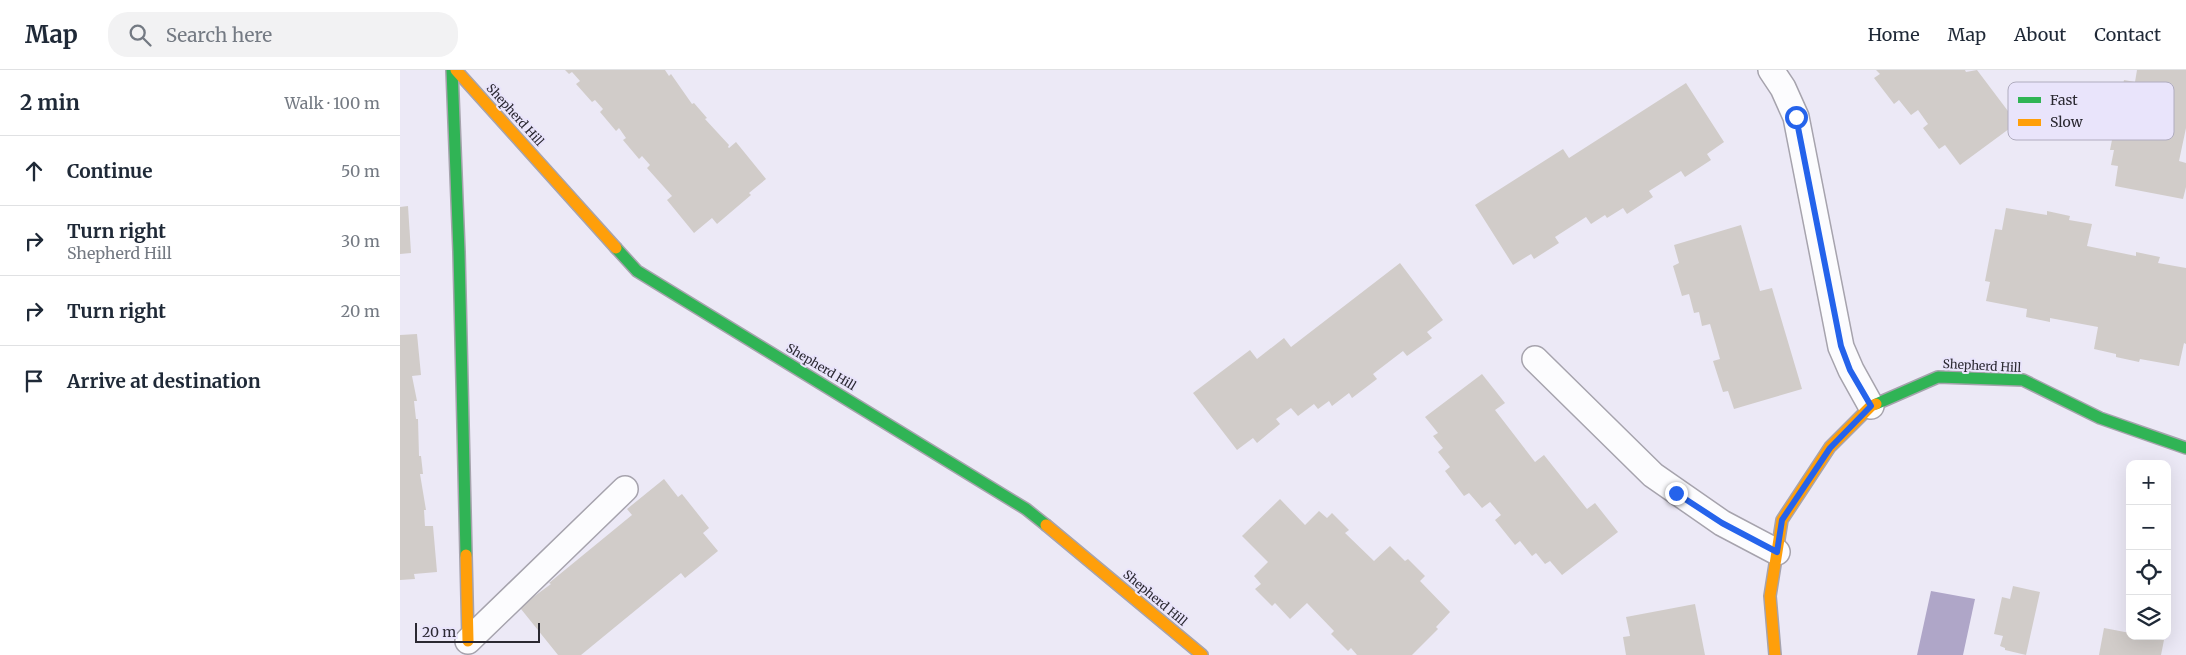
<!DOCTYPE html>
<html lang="en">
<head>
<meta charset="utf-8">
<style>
	:root { --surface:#fff; --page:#f2f2f3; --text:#1f2937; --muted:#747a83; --line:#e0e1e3 }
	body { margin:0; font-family:Merriweather,serif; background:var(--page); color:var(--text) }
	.controls { position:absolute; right:15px; bottom:15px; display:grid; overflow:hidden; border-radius:10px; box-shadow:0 5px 20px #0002 }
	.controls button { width:45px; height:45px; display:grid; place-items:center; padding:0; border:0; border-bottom:1px solid var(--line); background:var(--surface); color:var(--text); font:25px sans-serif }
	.scale { position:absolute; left:15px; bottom:12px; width:125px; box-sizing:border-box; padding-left:5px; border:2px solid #2b2932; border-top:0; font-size:14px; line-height:18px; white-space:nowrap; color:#2b2932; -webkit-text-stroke:4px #e9e4fb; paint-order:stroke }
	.stop { position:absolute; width:15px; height:15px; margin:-11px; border:4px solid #2563eb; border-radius:50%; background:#fff }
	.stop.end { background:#2563eb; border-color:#fff; box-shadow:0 1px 5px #0008 }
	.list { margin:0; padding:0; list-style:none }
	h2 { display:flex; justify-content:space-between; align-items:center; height:65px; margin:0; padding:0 20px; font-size:21px }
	h2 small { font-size:16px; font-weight:400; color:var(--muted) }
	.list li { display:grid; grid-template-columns:32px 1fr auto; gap:15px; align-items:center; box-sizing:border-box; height:70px; padding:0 20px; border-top:1px solid var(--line) }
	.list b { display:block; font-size:19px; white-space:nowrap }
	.list p { margin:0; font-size:16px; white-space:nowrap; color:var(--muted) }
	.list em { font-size:16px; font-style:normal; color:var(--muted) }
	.icon { flex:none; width:28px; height:28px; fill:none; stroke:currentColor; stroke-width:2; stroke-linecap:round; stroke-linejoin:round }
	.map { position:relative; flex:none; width:1786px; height:585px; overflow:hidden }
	header { display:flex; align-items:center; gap:30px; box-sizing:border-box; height:70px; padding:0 25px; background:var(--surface); border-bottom:1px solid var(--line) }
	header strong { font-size:24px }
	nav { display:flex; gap:28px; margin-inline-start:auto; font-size:18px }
	.search { width:350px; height:45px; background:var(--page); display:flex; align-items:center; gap:12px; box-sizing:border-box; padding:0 18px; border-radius:20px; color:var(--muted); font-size:19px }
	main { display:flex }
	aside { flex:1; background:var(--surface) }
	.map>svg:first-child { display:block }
</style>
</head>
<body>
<header>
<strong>Map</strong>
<div class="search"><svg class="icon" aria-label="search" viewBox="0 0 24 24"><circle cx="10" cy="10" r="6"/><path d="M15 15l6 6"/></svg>Search here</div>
<nav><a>Home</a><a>Map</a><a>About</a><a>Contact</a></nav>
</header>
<main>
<aside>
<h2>2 min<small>Walk · 100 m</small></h2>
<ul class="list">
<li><svg class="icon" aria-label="ahead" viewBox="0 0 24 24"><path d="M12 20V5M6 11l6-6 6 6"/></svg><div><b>Continue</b></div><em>50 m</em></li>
<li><svg class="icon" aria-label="right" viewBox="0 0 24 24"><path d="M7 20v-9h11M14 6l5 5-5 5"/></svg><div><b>Turn right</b><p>Shepherd Hill</p></div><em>30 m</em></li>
<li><svg class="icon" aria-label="right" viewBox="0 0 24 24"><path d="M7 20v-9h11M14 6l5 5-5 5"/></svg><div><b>Turn right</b></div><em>20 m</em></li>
<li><svg class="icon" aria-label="arrive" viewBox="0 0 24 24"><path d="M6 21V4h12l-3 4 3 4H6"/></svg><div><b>Arrive at destination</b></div></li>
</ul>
</aside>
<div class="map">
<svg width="1786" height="585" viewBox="0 0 1786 585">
	<rect width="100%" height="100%" fill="#ece9f6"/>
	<polygon fill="#afa6c8" points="1531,521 1575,529 1563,585 1517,585"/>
	<g fill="#d1ccc9">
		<polygon points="165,0 265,0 269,6 271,4 292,34 294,33 307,48 305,49 329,75 328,77 329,78 336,72 366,109 349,123 351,125 317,154 312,148 294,163 267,130 272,126 247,98 250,95 242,86 239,89 223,70 226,68 219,58 216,61 200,42 203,39 195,30 192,32 176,14 180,11 172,2 169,4"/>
		<polygon points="1476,0 1565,0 1566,2 1577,0 1617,53 1560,95 1545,75 1539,79 1523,58 1528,54 1518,40 1511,45 1499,30 1494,34 1474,8 1480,4"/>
		<polygon points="1737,0 1786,0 1786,58 1779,91 1786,93 1786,117 1783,129 1715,116 1718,96 1711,95 1714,80 1710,80 1724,10 1735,12"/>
		<polygon points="1286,13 1324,72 1307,84 1311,90 1285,107 1281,101 1249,121 1253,127 1227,144 1223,138 1207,148 1205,145 1191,154 1186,147 1155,167 1159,173 1134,189 1131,184 1113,195 1075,135 1163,79 1169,88"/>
		<polygon points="8,136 11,183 0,184 0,137"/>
		<polygon points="1606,138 1647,145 1647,141 1670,146 1669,150 1692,154 1687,176 1736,186 1736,182 1760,187 1758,193 1786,198 1786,274 1784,273 1779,296 1740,289 1739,292 1716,287 1716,284 1694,279 1698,257 1650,248 1650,252 1626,247 1627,239 1586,231 1590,212 1585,211 1595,159 1602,160"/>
		<polygon points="1341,155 1360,221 1372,218 1402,319 1334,339 1328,321 1323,322 1313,291 1320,289 1310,254 1302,256 1299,242 1294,243 1289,224 1282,226 1273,196 1279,193 1274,175"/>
		<polygon points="1000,193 1043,250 1027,262 1032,268 1007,286 1003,281 973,304 977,309 952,328 949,323 932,336 929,331 918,339 914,334 898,346 891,338 876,349 880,354 857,373 853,368 837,380 793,323 850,280 857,289 884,268 891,277"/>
		<polygon points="17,264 21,305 12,306 17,331 14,331 16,349 18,349 19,386 21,386 23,404 20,404 26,440 24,440 25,456 33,456 37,502 14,504 15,509 0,510 0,265"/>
		<polygon points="1082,304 1105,333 1095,340 1135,392 1144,385 1187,439 1195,433 1218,462 1162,505 1150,491 1145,494 1136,483 1132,486 1120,471 1115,475 1095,450 1101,445 1090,432 1082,438 1069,423 1064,426 1045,401 1050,397 1038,382 1043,378 1033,366 1038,363 1025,347"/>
		<polygon points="264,409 278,427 282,424 309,458 303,463 318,481 285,508 281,503 181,585 158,585 121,539 121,536 151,514 149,513 232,445 227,439"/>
		<polygon points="880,429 905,455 919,441 927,448 932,443 949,460 945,463 974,491 990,476 1005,491 1008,489 1025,506 1020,511 1050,542 1036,557 1038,559 1012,585 957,585 951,578 948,581 931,564 934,561 907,533 890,549 875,533 872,536 855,519 861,514 854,506 868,492 842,466"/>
		<polygon points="1613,516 1640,522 1626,585 1605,580 1605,578 1600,576 1603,566 1594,564 1602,527 1610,529"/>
		<polygon points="1295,534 1305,585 1226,585 1223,567 1230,566 1226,547"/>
		<polygon points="1704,558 1730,563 1730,566 1745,566 1764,570 1761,585 1699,585"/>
	</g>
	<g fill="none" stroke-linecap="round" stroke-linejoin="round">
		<g stroke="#a6a3ad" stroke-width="28">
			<g id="lane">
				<polyline points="1371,0 1383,18 1396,47 1441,277 1451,300 1471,336"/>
				<polyline points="1135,289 1253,405 1322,453 1377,482"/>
				<polyline points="68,571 225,419"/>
			</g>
		</g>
		<g stroke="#a6a3ad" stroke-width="14">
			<g id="fast">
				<polyline points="52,0 59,182 66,485"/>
				<polyline points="216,178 237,201 626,439 646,455"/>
				<polyline points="1476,334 1538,307 1623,310 1700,348 1786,378"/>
			</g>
		</g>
		<g stroke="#a6a3ad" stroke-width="14">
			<g id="slow">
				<polyline points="56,0 216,178"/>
				<polyline points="646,455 802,585"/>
				<polyline points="66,485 68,571"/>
				<polyline points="1375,585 1370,526 1382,450 1430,377 1471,336 1476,334"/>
			</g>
		</g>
		<use href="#lane" stroke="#fcfcfe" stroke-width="25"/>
		<use href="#fast" stroke="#30b455" stroke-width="11"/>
		<use href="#slow" stroke="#ff9f0a" stroke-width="11"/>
	</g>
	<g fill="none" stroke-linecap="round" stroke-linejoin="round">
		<polyline stroke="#2563eb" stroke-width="6" points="1276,423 1322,453 1377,482 1382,450 1430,378 1471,336 1450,300 1441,276 1396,47"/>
	</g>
	<g text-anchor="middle" stroke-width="4" stroke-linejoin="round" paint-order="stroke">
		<g font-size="12" fill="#2b2932" stroke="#e9e4fb">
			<text transform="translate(115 45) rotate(48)" y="4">Shepherd Hill</text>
			<text transform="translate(1582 296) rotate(3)" y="4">Shepherd Hill</text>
			<text transform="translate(421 297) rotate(31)" y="4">Shepherd Hill</text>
			<text transform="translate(755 528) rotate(40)" y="4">Shepherd Hill</text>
		</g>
	</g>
	<rect x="1608" y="12" width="166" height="58" rx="8" fill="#e9e4fb" stroke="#b0acbf" stroke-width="1"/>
	<rect x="1618" y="27" width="23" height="6" fill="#30b455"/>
	<rect x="1618" y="49" width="23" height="7" fill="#ff9f0a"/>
	<g font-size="14" fill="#2b2932">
		<text x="1650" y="35">Fast</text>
		<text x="1650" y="57">Slow</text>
	</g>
</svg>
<div class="controls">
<button>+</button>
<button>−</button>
<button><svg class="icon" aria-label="locate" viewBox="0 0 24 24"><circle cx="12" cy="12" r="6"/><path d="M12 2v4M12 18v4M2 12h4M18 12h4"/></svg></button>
<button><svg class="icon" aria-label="layers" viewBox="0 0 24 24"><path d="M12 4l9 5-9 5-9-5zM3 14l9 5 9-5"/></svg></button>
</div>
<div class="scale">20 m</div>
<div class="stop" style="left:1396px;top:47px"></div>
<div class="stop end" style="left:1276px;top:423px"></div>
</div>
</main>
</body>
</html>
